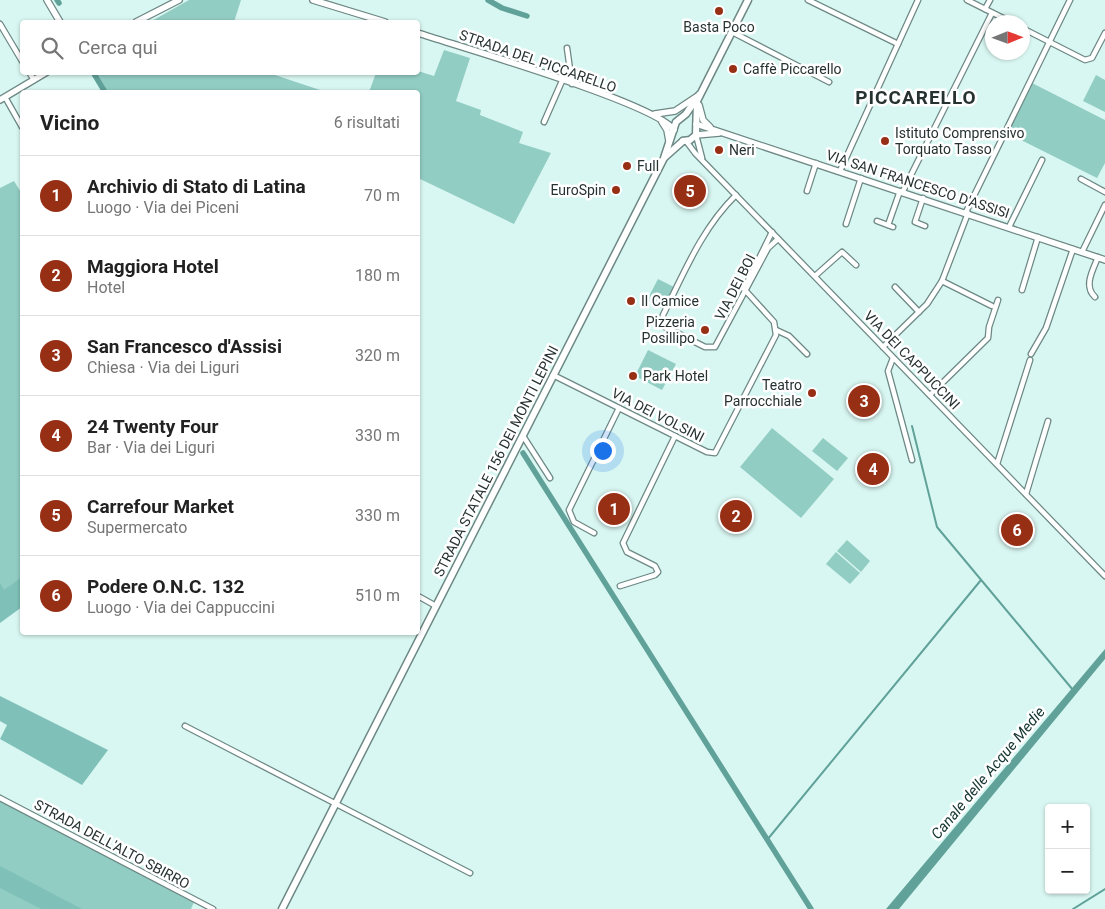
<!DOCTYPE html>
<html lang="it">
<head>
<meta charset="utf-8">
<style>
	:root { --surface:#fff; --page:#f6f6f6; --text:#222; --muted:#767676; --line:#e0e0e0; --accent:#972f14 }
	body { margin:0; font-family:Roboto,sans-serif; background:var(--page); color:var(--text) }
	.controls { position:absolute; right:15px; bottom:15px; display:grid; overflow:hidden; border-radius:5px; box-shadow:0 1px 4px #0004 }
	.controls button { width:45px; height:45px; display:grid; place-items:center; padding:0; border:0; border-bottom:1px solid var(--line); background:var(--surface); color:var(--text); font:25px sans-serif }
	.compass { position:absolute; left:985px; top:15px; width:45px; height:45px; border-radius:50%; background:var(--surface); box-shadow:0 1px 4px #0004; rotate:89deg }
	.you { position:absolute; left:602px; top:450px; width:18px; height:18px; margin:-12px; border:4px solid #fff; border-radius:50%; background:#1a73e8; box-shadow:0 0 0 8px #1a73e833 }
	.badge { display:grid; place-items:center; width:32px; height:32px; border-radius:50%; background:var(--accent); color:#fff; font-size:16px; font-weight:700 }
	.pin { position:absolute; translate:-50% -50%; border:2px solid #fff; box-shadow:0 1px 5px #0006 }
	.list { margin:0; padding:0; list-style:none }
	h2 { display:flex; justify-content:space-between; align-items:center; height:65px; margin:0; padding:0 20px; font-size:21px }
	h2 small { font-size:16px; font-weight:400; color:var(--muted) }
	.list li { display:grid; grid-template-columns:32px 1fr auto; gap:15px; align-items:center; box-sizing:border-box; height:80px; padding:0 20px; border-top:1px solid var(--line) }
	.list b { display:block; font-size:19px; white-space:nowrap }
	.list p { margin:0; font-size:16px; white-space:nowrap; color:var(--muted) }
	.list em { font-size:16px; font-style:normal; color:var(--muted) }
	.icon { flex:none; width:28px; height:28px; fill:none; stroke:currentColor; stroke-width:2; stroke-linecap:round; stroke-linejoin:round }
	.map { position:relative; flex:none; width:1105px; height:909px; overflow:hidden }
	.search { position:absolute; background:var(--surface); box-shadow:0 1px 4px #0004; left:20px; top:20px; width:400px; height:55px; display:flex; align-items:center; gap:12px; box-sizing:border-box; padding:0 18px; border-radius:5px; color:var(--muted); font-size:19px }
	.panel { position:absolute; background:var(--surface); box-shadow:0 1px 4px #0004; left:20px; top:90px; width:400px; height:545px; border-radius:5px }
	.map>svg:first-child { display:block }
</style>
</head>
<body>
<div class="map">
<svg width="1105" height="909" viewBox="0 0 1105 909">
	<rect width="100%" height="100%" fill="#d9f7f2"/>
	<g fill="#92cdc4">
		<polygon points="189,0 241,0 234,22 150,22"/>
		<polygon points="444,50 470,58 456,101 481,110 480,115 523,132 519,143 551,153 514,224 418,178 418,92 369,92 376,73 418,71 434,76"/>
		<polygon points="97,73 275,73 275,75 326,92 108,92"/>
		<polygon points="1096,75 1105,80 1105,112 1083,101"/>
		<polygon points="1030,82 1105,120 1105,163 1097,178 1005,132"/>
		<polygon points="14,181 22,194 22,582 0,593 0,188"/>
		<polygon points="658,279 674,287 663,309 647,300"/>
		<polygon points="648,350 676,364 662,390 635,376"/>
		<polygon points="772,428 834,479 801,518 740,467"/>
		<polygon points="823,438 848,458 837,471 812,451"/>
		<polygon points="847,540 870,561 861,572 837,551"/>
		<polygon points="836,552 860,573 850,584 826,564"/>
		<polygon points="0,800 194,902 191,909 0,909"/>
	</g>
	<g fill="#7fc1b8">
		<polygon points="22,577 22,607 0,623 0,583 4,590"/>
		<polygon points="0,696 108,750 82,785 0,739 7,725 0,721"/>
		<polygon points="0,866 82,909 41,909 0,888"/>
	</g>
	<polygon fill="#60a299" points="1105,649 1105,659 899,909 886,909"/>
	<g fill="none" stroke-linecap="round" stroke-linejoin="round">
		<g stroke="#60a299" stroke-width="2">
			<polyline points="912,426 937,527 1073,690"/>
			<polyline points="767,840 981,580"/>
			<polyline points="1073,909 1105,889"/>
		</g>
		<g stroke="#60a299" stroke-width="5.5">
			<polyline points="57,0 59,3"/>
			<polyline points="488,0 502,8 527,16"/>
			<polyline points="93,72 105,92"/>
			<polyline points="523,453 811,909"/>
		</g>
		<g stroke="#6d8884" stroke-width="7">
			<g id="minor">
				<polyline points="808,0 898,44"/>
				<polyline points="967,0 1011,22"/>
				<polyline points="985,9 990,0"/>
				<polyline points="0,24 22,61"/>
				<polyline points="1022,28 1085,60 1092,58 1105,33"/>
				<polyline points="732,32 829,82"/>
				<polyline points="567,48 572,84"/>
				<polyline points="29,72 34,80"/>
				<polyline points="5,97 22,127"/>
				<polyline points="544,122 562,81"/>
				<polyline points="696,135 702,158"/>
				<polyline points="686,141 695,153 1105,576"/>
				<polyline points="840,171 918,0"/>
				<polyline points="1081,179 1105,192"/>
				<polyline points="807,191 816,163"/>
				<polyline points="903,191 992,13"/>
				<path d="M736,195C702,228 684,273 663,315L662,322L665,327L705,347H715L768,248L778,239"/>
				<polyline points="923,198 915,222 925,226"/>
				<polyline points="966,212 1070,0"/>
				<polyline points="877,221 893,227"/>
				<polyline points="846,224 861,178"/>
				<polyline points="888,225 900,191"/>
				<polyline points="1009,227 1042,160"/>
				<polyline points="1082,252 1105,205"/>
				<polyline points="815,276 842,252 856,265"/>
				<polyline points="942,281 992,306"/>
				<polyline points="895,287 919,312"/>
				<polyline points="1022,290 1038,237"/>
				<path d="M1095,297C1083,286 1093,270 1098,257"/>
				<polyline points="776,330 789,336 807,354"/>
				<polyline points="883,347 927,304 942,281 968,213"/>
				<polyline points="1031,354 1046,328 1073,249"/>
				<polyline points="893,358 888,371 912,460"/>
				<polyline points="553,375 707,452 715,453 776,335 774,322 744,289 772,232"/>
				<polyline points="930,395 988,338 989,327 998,300"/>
				<polyline points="523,436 550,478"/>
				<polyline points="997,464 1030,360"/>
				<polyline points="1026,494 1048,421"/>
				<polyline points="594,533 574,522 569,510 619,408"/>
				<polyline points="620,586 655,575 658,572 655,566 627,552 623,543 675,436"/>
				<polyline points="418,596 436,606"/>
				<polyline points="185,726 470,873"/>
				<polyline points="0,798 213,909"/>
			</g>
		</g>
		<g stroke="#6d8884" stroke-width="8">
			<g id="tertiary">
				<polyline points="47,0 60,22"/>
				<polyline points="313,0 385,22"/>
				<polyline points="136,22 179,0"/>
				<path d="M418,33C460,47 655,103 674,130"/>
				<polyline points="0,100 47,72"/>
				<polyline points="699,105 703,120 710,127"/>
				<polyline points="655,114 675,111 696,97"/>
				<polyline points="662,122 667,130 669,141"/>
				<polyline points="696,124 1105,260"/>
				<polyline points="696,135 719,133"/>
			</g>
		</g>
		<g stroke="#6d8884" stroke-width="9">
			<g id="secondary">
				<polyline points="683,141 690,140 696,135 697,101 748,0"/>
				<polyline points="665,157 683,141"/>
				<polyline points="282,909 664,158 676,122 686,114 699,95"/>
			</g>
		</g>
		<use href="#minor" stroke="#fff" stroke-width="4.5"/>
		<use href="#tertiary" stroke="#fff" stroke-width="5.5"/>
		<use href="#secondary" stroke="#fff" stroke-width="6"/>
	</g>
	<g fill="#972f14" stroke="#fff" stroke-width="2">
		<circle cx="719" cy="11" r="5"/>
		<circle cx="733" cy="69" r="5"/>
		<circle cx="885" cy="141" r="5"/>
		<circle cx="719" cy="150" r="5"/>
		<circle cx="627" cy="166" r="5"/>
		<circle cx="616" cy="190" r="5"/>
		<circle cx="631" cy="301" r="5"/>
		<circle cx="705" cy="330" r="5"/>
		<circle cx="633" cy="376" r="5"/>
		<circle cx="812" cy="393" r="5"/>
	</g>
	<g text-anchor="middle" stroke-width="5" stroke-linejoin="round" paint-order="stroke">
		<g font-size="14" fill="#263230" stroke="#fff" text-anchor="start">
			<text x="719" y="32" text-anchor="middle">Basta Poco</text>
			<text x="743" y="74">Caffè Piccarello</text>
			<text x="895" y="138">Istituto Comprensivo<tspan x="895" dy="16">Torquato Tasso</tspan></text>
			<text x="729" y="155">Neri</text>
			<text x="637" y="171">Full</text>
			<text x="606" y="195" text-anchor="end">EuroSpin</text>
			<text x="641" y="306">Il Camice</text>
			<text x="695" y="327" text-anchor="end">Pizzeria<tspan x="695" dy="16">Posillipo</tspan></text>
			<text x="643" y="381">Park Hotel</text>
			<text x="802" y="390" text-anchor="end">Teatro<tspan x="802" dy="16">Parrocchiale</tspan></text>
		</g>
		<g font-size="14" fill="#263230" stroke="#fff">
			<text transform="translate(538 61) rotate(19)" y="5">STRADA DEL PICCARELLO</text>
			<text transform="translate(918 184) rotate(18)" y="5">VIA SAN FRANCESCO D'ASSISI</text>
			<text transform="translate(735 287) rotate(-63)" y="5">VIA DEI BOI</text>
			<text transform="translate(912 360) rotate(46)" y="5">VIA DEI CAPPUCCINI</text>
			<text transform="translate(658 415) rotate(27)" y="5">VIA DEI VOLSINI</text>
			<text transform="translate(496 461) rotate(-63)" y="5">STRADA STATALE 156 DEI MONTI LEPINI</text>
			<text transform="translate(112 844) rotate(28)" y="5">STRADA DELL'ALTO SBIRRO</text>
		</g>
		<g font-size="15" font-style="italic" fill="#143531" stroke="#fff">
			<text transform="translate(988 773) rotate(-50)" y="5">Canale delle Acque Medie</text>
		</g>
		<g font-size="19" font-weight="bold" letter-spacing="1" fill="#263230" stroke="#fff">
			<text x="916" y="104">PICCARELLO</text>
		</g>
	</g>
</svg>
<div class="controls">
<button>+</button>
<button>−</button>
</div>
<svg class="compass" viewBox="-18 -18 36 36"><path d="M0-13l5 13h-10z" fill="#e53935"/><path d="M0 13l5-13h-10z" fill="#767676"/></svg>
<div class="you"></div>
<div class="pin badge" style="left:614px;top:509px">1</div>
<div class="pin badge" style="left:736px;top:516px">2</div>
<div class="pin badge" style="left:864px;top:401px">3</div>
<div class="pin badge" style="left:873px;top:469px">4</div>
<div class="pin badge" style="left:690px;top:191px">5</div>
<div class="pin badge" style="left:1017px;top:530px">6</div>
<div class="search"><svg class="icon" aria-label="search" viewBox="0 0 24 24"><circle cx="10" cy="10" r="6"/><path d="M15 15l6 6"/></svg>Cerca qui</div>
<section class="panel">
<h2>Vicino<small>6 risultati</small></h2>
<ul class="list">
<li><span class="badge">1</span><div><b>Archivio di Stato di Latina</b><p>Luogo · Via dei Piceni</p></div><em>70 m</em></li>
<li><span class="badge">2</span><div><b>Maggiora Hotel</b><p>Hotel</p></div><em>180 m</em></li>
<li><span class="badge">3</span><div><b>San Francesco d'Assisi</b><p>Chiesa · Via dei Liguri</p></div><em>320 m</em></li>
<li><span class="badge">4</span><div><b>24 Twenty Four</b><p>Bar · Via dei Liguri</p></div><em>330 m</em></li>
<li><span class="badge">5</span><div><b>Carrefour Market</b><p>Supermercato</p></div><em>330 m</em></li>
<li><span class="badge">6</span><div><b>Podere O.N.C. 132</b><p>Luogo · Via dei Cappuccini</p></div><em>510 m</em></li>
</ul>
</section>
</div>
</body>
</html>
